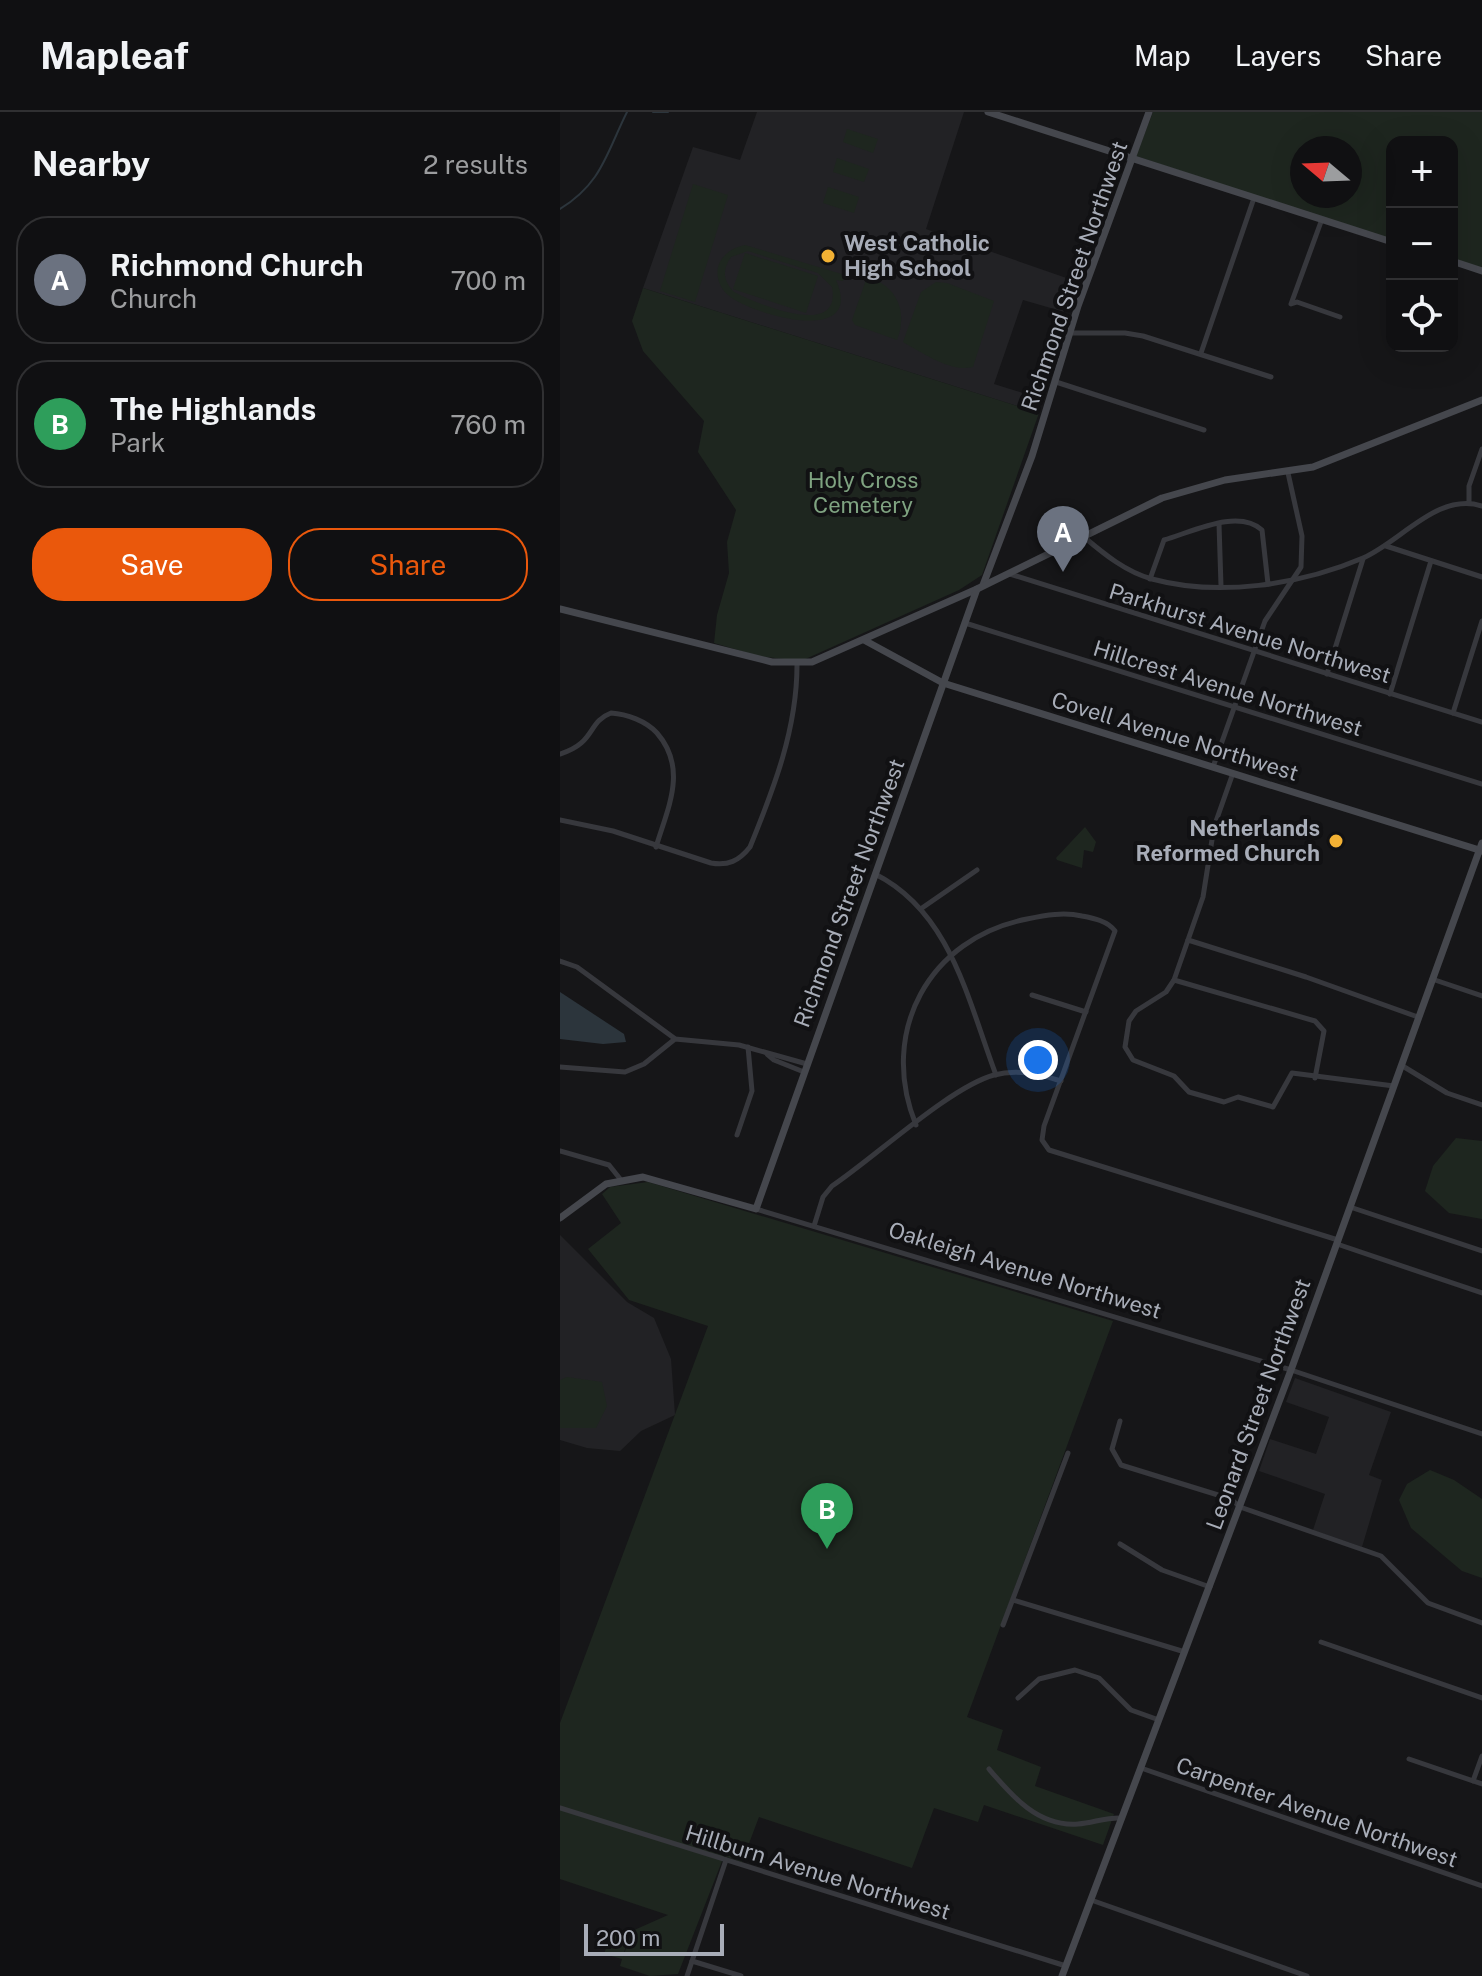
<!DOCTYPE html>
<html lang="en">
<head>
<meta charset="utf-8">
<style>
	:root { --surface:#101012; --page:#1e1e20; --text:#f1f3f6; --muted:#9c9d9f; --line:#303032; --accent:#ea580c }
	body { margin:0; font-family:"Public Sans",sans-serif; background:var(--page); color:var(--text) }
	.controls { position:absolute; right:24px; top:24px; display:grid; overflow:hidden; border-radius:16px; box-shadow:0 8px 32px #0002 }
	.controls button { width:72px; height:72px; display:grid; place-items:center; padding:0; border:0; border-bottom:2px solid var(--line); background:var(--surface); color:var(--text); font:40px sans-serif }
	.compass { position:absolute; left:730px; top:24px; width:72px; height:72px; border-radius:50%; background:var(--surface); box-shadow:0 8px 32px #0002; rotate:289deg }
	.scale { position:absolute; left:24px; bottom:20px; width:140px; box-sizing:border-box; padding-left:8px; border:4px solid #a8adb8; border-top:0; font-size:22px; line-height:28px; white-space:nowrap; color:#a8adb8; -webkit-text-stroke:6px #111113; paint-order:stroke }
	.you { position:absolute; left:478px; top:948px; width:28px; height:28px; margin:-20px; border:6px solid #fff; border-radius:50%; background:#1a73e8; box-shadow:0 0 0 12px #1a73e833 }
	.badge { display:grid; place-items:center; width:52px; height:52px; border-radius:50%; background:var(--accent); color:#fff; font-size:26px; font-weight:700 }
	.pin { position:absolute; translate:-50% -66px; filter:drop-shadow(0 2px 4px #0008) }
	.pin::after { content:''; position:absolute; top:42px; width:28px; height:24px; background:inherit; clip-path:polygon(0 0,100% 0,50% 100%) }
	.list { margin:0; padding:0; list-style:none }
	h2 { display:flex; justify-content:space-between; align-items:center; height:104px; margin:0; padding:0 32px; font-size:34px }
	h2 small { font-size:26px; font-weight:400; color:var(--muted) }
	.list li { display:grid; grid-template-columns:52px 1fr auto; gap:24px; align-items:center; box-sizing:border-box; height:128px; margin:0 16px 16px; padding:0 16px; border:2px solid var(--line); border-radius:32px }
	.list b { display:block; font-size:30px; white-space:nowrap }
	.list p { margin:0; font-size:26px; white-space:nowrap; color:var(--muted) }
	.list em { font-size:26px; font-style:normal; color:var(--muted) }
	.actions { display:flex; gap:16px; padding:24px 32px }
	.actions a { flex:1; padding:18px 0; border:2px solid var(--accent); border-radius:32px; text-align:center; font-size:28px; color:var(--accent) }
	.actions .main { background:var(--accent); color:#fff }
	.icon { flex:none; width:44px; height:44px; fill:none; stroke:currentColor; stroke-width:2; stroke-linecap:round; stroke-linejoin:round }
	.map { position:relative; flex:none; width:922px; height:1864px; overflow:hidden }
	header { display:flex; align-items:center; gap:48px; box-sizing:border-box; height:112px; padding:0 40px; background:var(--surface); border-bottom:2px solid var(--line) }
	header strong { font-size:38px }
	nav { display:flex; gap:44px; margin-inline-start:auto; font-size:28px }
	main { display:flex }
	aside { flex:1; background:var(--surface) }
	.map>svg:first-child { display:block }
</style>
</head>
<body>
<header>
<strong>Mapleaf</strong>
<nav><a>Map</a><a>Layers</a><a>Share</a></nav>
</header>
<main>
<aside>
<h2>Nearby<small>2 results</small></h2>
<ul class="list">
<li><span class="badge" style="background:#6b7280">A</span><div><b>Richmond Church</b><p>Church</p></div><em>700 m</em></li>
<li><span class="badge" style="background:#2e9e5b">B</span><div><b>The Highlands</b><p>Park</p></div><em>760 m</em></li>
</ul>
<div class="actions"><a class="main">Save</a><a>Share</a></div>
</aside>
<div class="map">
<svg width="922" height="1864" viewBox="0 0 922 1864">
	<rect width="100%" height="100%" fill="#161618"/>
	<g fill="#222225">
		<polygon points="197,0 404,0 366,117 518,170 508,201 463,188 434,272 479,286 479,301 83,176 133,35 180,48"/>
		<polygon points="0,1123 67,1190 94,1206 111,1247 115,1303 81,1319 60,1339 27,1336 0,1328"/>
		<polygon points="735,1266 831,1300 809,1363 822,1368 802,1435 753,1418 765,1382 699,1359 710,1327 756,1342 769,1305 726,1290"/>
	</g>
	<g fill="#1e261f" fill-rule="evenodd">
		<path d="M593,0H922V159L892,149V30H832V129L576,44ZM742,36H790V84H742Z"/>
		<polygon points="287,17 318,27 313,41 283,30"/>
		<polygon points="277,46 309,57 304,70 273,60"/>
		<polygon points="133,72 168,83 135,190 100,179"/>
		<polygon points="268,75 299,85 294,101 263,91"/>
		<path d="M185,133L285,163L283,169L276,168C306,236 189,202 168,183C160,176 156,166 158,155C162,142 172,136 185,133ZM188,139L258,161L272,175C282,228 197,192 174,180C163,169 162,158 171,145Z"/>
		<polygon points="185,141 258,164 246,201 173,177"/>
		<path d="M307,165C337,173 348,200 337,228L295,213L292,208Z"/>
		<path d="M376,170L387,171L434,189L413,255C391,261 363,241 343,230L361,180Z"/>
		<polygon points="83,176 479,301 422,463 399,478 241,549 198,544 154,531 157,503 169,461 167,430 176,398 138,340 144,309 83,239 72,209"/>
		<polygon points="525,715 536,730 533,740 524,738 522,756 497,748 496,746"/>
		<polygon points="896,1026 922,1029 922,1107 889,1101 865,1079 873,1054"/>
		<polygon points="88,1070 553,1209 407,1605 443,1618 437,1638 481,1655 475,1674 554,1702 543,1733 424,1693 418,1710 374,1696 352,1756 199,1705 182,1750 164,1744 118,1862 90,1864 60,1854 62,1847 44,1842 48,1830 57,1822 68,1825 63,1845 72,1819 108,1803 0,1767 0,1611 148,1214 69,1188 28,1137 61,1111 42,1082 50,1075"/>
		<polygon points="7,1265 42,1270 47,1294 36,1316 0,1316 0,1268"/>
		<polygon points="870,1358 894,1368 922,1387 922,1466 902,1459 851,1416 839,1388 847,1372"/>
	</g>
	<polygon fill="#2c353c" points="0,880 64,922 66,930 43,932 0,927"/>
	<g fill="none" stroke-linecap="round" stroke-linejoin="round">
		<g stroke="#2c353c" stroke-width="2">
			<polyline points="93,0 108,0"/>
			<path d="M0,97C42,71 46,42 67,0"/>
		</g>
		<g stroke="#37383d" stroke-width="5">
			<polyline points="762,107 731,192 737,190 780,205"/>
			<polyline points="509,221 565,221 583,224 711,265"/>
			<polyline points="641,241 694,86"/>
			<polyline points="496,270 644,318"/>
			<polyline points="909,390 909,374 922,337"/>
			<polyline points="659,412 661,474"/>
			<path d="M524,425C544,442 566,460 592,467C658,485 740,473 803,446C842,429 877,380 922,394"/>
			<polyline points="826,434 922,465"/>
			<polyline points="450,462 922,610"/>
			<path d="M590,467L604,428C632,420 678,396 702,418L708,472"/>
			<polyline points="405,511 922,672"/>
			<polyline points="767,562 803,447"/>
			<polyline points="830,582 871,449"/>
			<polyline points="893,601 922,509"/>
			<path d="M0,642C36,631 27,610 51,601C67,602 86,609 97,621C128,657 108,695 96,735"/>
			<polyline points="653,655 705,509 741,455 742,424 728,361"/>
			<polyline points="673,661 654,715 643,785 614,868 606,880 576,899 569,909 565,935 573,948 614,964 629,980 664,990 678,985 713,995 732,961 834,974"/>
			<path d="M0,708L53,719L151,751C168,754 179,749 190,735C214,676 237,617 237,553"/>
			<path d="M315,762C391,800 408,889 436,963"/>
			<polyline points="362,796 417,758"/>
			<polyline points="628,828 746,865 858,905"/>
			<polyline points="0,849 17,855 114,926"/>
			<polyline points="872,867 922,884"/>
			<polyline points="614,868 755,909 764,919 755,966"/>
			<polyline points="472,883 526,900"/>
			<polyline points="207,942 214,948 244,960"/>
			<polyline points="841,953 887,981 922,993"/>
			<polyline points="0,955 65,960 84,952 115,927 179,933 247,952"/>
			<path d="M356,1013C318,920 369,826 467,807C486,803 504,800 522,804C533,806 548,809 555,819L484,1014L482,1028L489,1038L778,1128"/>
			<polyline points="177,1023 192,979 188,935"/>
			<polyline points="0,1039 49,1053 61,1068"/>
			<polyline points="790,1095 922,1139"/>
			<polyline points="196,1097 731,1258 922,1322"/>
			<path d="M254,1114L263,1085L272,1074C314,1046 390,975 434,963C457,957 479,962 501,969"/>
			<polyline points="777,1132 922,1181"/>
			<polyline points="560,1309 552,1337 561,1353 671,1387 680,1395 821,1444 868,1491 922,1511"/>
			<polyline points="560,1432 602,1458 650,1475"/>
			<polyline points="453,1488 625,1540"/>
			<polyline points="443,1513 508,1341"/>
			<polyline points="761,1530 922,1586"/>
			<polyline points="458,1586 479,1567 515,1558 539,1566 571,1598 599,1608"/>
			<polyline points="849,1647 922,1672"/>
			<polyline points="581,1656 922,1774"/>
			<path d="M429,1657C452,1684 478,1715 518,1712C533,1711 546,1705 562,1706"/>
			<polyline points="913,1669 922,1644"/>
			<polyline points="0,1696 506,1854"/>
			<polyline points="531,1788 747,1864"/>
			<polyline points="132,1849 181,1864"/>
			<polyline points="127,1864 166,1748"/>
		</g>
		<g stroke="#45474d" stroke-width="7">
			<polyline points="428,0 832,130"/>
			<polyline points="892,149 922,159"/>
			<polyline points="423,473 472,344 518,194 589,0"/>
			<polyline points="0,497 212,550 252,550 417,477 602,386 665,368 753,355 922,288"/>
			<polyline points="304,528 383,571 922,739"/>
			<polyline points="0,1106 46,1072 83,1065 196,1097 417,477"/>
			<polyline points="502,1864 731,1258 922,731"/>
		</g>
	</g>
	<g fill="#f2b134" stroke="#111113" stroke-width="3">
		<circle cx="268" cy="144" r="8"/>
		<circle cx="776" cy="729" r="8"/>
	</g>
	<g text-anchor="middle" stroke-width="8" stroke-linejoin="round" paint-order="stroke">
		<g font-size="22" font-weight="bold" fill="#a8adb8" stroke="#111113" text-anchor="start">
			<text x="284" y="139">West Catholic<tspan x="284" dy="25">High School</tspan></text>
			<text x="760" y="724" text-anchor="end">Netherlands<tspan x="760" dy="25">Reformed Church</tspan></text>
		</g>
		<g font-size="22" fill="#a8adb8" stroke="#111113">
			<text transform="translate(514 164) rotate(-71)" y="8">Richmond Street Northwest</text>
			<text transform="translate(690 521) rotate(17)" y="8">Parkhurst Avenue Northwest</text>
			<text transform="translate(668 576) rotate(17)" y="8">Hillcrest Avenue Northwest</text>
			<text transform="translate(615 624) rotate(17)" y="8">Covell Avenue Northwest</text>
			<text transform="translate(289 781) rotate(-70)" y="8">Richmond Street Northwest</text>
			<text transform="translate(465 1158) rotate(17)" y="8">Oakleigh Avenue Northwest</text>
			<text transform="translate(698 1292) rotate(-70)" y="8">Leonard Street Northwest</text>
			<text transform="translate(757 1700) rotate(19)" y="8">Carpenter Avenue Northwest</text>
			<text transform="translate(258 1760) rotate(17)" y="8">Hillburn Avenue Northwest</text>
		</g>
		<g font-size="22" fill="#7fa381" stroke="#111113">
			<text x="303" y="376">Holy Cross<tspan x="303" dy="25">Cemetery</tspan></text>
		</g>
	</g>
</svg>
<div class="controls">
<button>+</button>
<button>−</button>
<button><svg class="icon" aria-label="locate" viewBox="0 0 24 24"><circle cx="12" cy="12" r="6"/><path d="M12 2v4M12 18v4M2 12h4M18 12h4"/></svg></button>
</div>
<svg class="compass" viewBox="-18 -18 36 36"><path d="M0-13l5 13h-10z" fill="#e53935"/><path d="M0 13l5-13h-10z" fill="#9c9d9f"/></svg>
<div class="scale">200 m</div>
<div class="you"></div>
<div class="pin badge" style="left:503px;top:460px;background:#6b7280">A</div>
<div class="pin badge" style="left:267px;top:1437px;background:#2e9e5b">B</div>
</div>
</main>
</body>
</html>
